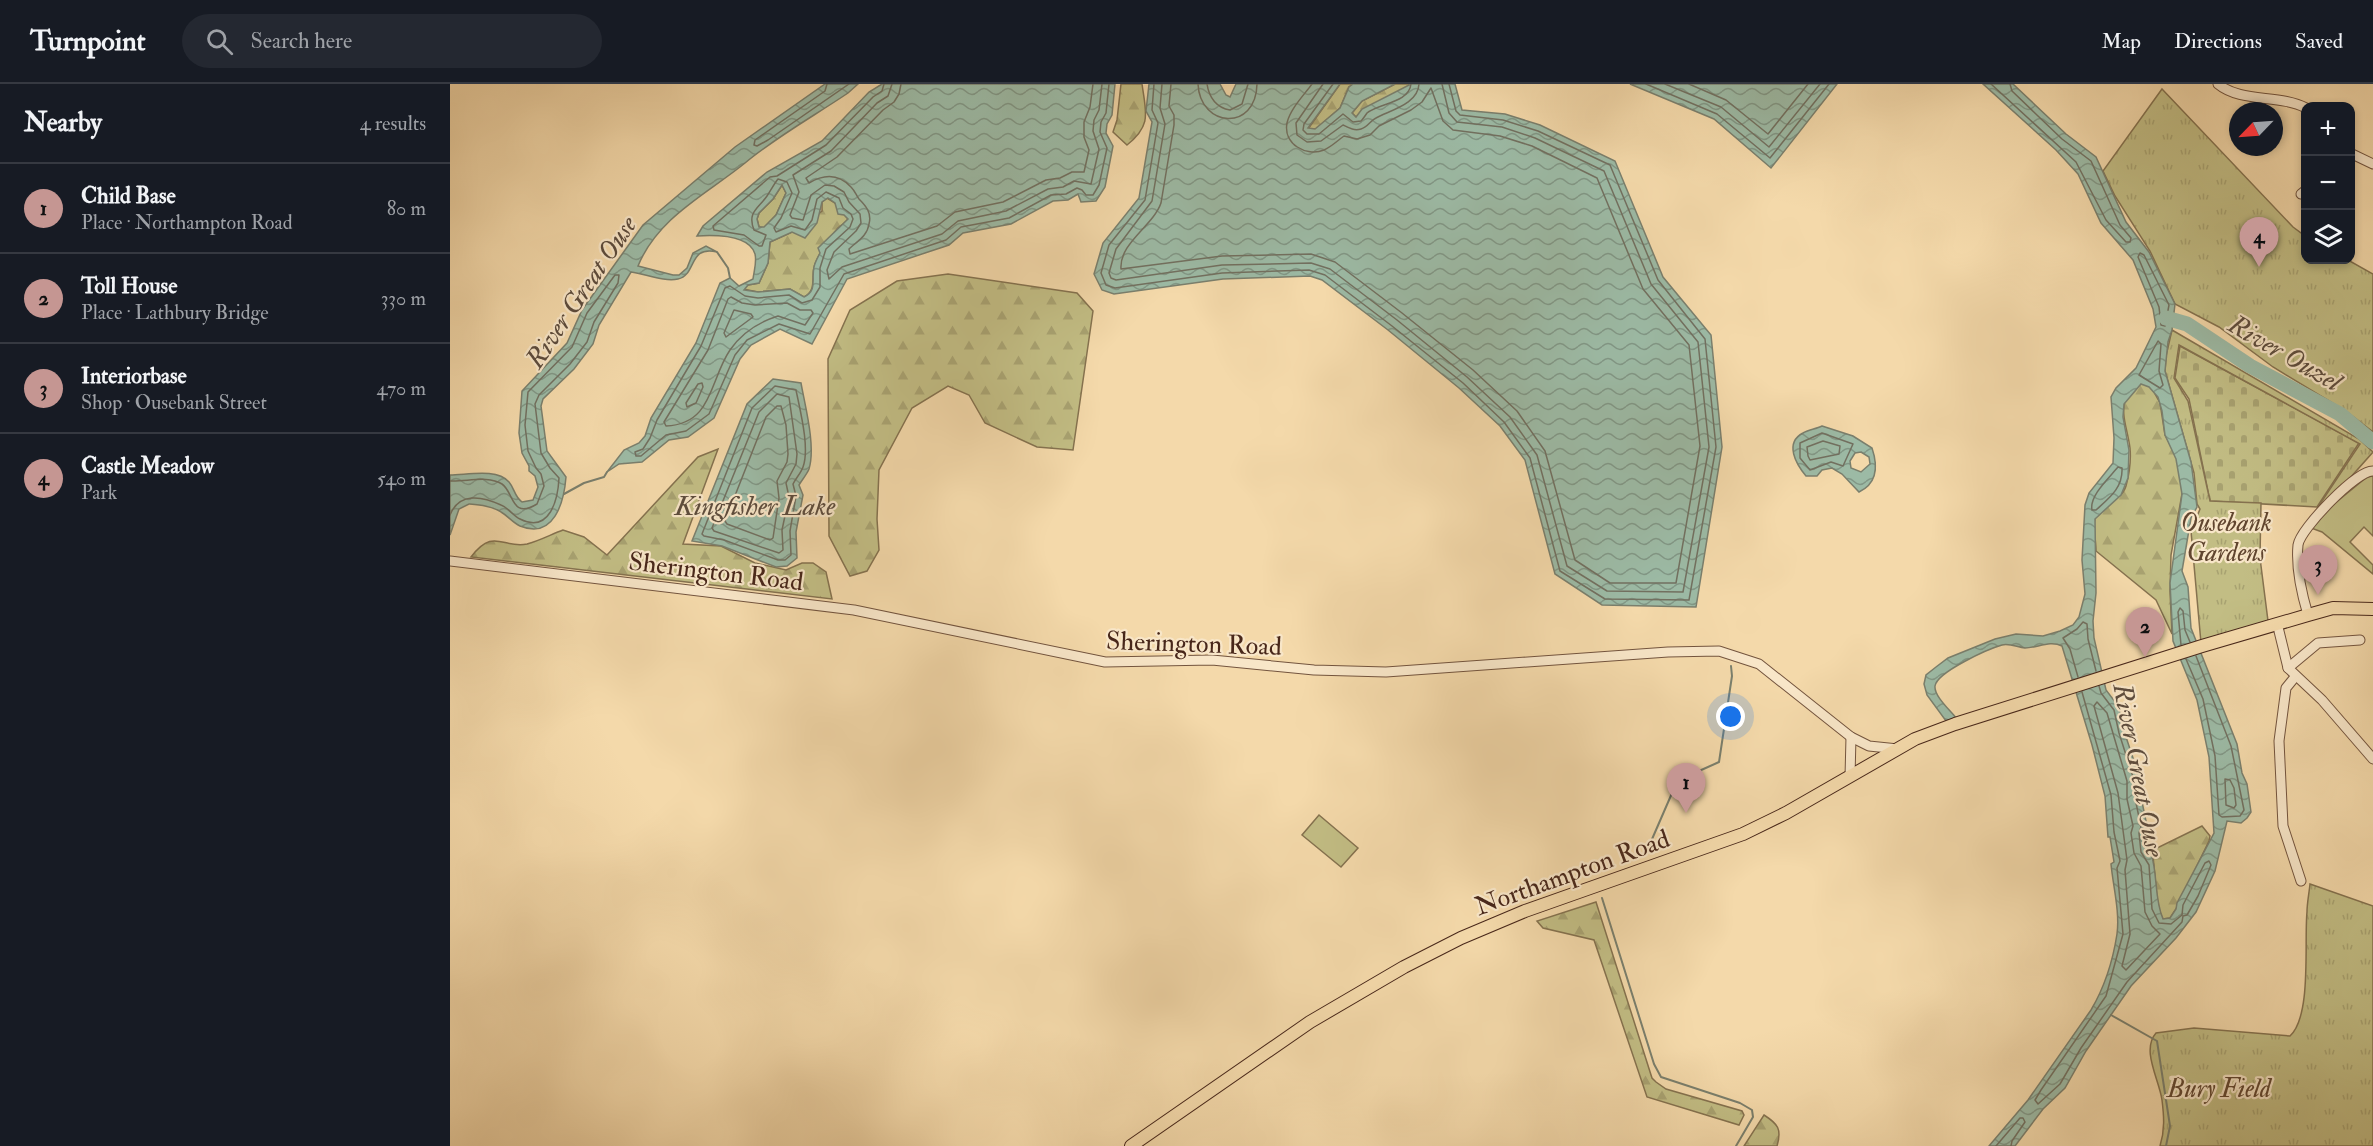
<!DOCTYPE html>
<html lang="en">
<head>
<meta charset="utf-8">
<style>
	:root { --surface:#171b24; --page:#242831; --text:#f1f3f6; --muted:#9ea1a6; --line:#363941; --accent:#c59692 }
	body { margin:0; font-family:"IM FELL Double Pica",serif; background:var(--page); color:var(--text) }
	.controls { position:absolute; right:18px; top:18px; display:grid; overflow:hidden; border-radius:12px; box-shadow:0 3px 9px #0003 }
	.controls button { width:54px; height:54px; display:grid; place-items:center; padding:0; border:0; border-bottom:2px solid var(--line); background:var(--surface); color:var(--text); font:30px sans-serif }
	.compass { position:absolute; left:1779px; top:18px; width:54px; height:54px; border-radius:50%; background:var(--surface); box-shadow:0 3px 9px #0003; rotate:245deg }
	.you { position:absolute; left:1281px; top:633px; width:21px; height:21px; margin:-15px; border:4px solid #fff; border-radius:50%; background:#1a73e8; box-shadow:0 0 0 9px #1a73e833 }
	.badge { display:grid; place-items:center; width:39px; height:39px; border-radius:50%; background:var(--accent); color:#111; font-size:20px; font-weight:700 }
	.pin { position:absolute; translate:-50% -50px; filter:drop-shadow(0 2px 3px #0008) }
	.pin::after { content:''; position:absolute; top:32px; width:21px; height:18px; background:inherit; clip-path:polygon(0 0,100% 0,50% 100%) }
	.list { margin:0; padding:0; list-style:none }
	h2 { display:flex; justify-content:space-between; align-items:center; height:78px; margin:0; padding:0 24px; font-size:26px }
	h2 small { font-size:20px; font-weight:400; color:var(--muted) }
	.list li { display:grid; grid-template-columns:39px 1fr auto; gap:18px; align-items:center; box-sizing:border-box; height:90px; padding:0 24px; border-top:2px solid var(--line) }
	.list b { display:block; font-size:22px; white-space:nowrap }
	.list p { margin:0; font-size:20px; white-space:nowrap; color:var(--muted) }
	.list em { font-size:20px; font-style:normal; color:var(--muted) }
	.icon { flex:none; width:33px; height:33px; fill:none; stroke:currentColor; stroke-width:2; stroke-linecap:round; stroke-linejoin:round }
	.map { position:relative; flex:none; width:1923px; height:1062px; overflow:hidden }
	header { display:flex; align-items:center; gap:36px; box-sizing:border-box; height:84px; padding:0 30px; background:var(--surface); border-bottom:2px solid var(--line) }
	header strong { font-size:28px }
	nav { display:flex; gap:33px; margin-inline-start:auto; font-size:21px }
	.search { width:420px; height:54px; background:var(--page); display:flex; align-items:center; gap:15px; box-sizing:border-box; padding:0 21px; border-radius:33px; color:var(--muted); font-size:22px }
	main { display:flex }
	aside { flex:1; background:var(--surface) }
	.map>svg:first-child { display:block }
</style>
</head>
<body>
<header>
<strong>Turnpoint</strong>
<div class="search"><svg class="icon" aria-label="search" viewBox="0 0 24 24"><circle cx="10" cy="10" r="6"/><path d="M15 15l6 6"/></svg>Search here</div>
<nav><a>Map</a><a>Directions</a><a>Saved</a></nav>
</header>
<main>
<aside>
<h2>Nearby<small>4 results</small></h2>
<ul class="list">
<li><span class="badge">1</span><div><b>Child Base</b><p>Place · Northampton Road</p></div><em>80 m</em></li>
<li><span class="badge">2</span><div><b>Toll House</b><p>Place · Lathbury Bridge</p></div><em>330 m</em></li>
<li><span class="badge">3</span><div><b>Interiorbase</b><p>Shop · Ousebank Street</p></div><em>470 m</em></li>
<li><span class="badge">4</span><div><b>Castle Meadow</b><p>Park</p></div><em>540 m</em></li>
</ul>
</aside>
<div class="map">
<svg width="1923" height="1062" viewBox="0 0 1923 1062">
	<defs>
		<pattern id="forest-firs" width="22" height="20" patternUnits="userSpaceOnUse" patternTransform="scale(1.5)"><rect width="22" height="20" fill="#c2bd84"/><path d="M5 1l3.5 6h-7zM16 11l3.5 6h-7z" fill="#a8a271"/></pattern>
		<pattern id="cemetery-stones" width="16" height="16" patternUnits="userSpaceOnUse" patternTransform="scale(1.5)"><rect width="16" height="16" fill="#c2bd84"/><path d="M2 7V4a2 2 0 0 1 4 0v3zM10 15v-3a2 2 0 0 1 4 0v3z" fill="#a8a271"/></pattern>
		<pattern id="park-tufts" width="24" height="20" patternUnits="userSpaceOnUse" patternTransform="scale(1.5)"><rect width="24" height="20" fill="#c2bd84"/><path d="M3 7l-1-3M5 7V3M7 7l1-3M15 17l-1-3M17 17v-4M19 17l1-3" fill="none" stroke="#a8a271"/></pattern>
		<pattern id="water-waves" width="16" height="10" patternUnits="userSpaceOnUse" patternTransform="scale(1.5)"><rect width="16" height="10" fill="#9cbaa5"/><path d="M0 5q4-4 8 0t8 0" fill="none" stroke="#819786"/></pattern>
	</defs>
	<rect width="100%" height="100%" fill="#f4d9aa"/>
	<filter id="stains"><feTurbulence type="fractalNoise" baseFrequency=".00333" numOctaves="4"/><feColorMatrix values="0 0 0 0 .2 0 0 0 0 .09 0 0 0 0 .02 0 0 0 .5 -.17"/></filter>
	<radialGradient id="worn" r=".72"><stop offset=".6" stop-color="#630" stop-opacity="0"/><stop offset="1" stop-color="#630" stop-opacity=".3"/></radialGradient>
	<g fill="#c2bd84" stroke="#85724f" stroke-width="1.5">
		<polygon points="1923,392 1923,452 1914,443 1900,458 1923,481 1923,490 1872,448 1861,444 1884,420 1917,393"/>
		<polygon points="869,731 908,764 891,783 852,751"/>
	</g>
	<g fill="url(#forest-firs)" stroke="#85724f" stroke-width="1.5">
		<path d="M671,0H692C696,29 702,41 677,61L663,48L667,36Z"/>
		<polygon points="890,0 903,0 899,3 890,24 866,45 858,45"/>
		<polygon points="945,0 961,0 909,31 906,33 902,29 912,17"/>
		<polygon points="332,101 336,109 326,131 314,144 309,143 307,135 309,129 323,115"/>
		<path d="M377,114L385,119L398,135C395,140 392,140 388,144C379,154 370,168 365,180C360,192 368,206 354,213L340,205L308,208L293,205L298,201L309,199L318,179L320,158L342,148L372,127V118Z"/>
		<polygon points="498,190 627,209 643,227 623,366 587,363 535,339 519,311 498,302 462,324 429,386 427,435 429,466 417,487 400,492 379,452 378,275 400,226 447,197"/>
		<path d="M1694,297L1700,301L1710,319L1715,351L1730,379L1732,410L1721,471L1720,507L1722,550L1706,516L1646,467C1646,457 1643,444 1645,434C1649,417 1671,419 1676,402C1679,391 1681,375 1680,364C1677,342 1670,332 1676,309Z"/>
		<path d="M268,365L233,460L271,462L305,479L336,486L352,479H363L376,488L382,515L21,473C44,443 52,465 77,460C89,457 102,450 113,446L134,453L157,471L248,373Z"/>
		<polygon points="1752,742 1760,752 1759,757 1726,825 1720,834 1713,835 1708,824 1703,772 1705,765"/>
		<polygon points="1146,818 1202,994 1206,998 1216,1005 1292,1027 1294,1031 1289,1041 1197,1013 1144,856 1093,844 1087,837"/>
		<path d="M1314,1031C1328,1040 1332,1045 1327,1062H1294Z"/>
	</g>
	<polygon fill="url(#cemetery-stones)" stroke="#85724f" stroke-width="1.5" points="1730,262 1909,359 1867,423 1760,417 1739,315 1725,294"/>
	<g fill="url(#park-tufts)" stroke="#85724f" stroke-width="1.5">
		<polygon points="1712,5 1843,143 1855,152 1856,176 1898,176 1923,190 1923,348 1896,327 1823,283 1769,243 1725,220 1700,167 1665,112 1653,87"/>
		<polygon points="1722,246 1909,355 1923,368 1876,421 1868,423 1910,360 1729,261 1724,294 1738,317 1760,417 1811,419 1810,474 1818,537 1751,559 1741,447 1750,425 1747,420 1744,389 1715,287 1716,272"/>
		<path d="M1860,800L1923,822V1062H1710C1715,1046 1714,1032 1712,1016C1709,995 1691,966 1706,949L1744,944L1840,952C1862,932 1854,858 1857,828C1857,819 1859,810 1860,800Z"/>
	</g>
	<g fill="url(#water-waves)" stroke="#7a7f6d" stroke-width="1.5" fill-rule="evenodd">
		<path d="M375,0H408L398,9C364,32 326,53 295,79C257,110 208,133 188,182L223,191H229L237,184L243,169L256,162L267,168C238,161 247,191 228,195C214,198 196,190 181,188L149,241L143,260L124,285L93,315L91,322L97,367L116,393C114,418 104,456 70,442C62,438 58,432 51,428C42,422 30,421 19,420L9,425L0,451V391C17,391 47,384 59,398C65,405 64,412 72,418L83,416L88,403L85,392L79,387V382L72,369L69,349L72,307L117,259L132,226L193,141L285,63Z"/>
		<path d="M432,0H665L662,31L657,40L656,49L663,62L655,103L646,117L631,118L628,110L618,116L603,117L561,140L513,149L499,161L397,195L362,260L330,245L301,261L290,275L264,334L238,353L219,356L192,378L169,380L157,388L174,366L189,359L195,352L201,334L246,259L270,199L280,194L289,202L303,195C304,187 307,178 305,170C299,150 264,151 247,152L253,142L317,88L372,57L419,8ZM332,101L336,109L326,131L314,143H309L307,135L309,129L323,115ZM378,114L385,119L388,130L394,131L398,135L368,164L370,169C368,173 365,178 364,183C361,195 368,206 354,213L340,205L308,208L294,206L298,201L309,199L318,179L320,158L342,148L355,154L367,139L372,118Z"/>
		<polygon points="699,0 770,0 776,11 780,13 786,0 890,0 858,44 865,45 890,24 899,3 903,0 945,0 912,17 902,29 906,33 912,25 961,0 1005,0 1012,26 1055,30 1090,41 1165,77 1213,193 1261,251 1272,363 1246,523 1152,521 1105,490 1075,376 1050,342 1009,304 938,246 872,196 860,192 773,195 664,210 652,206 644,190 653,159 689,114 702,38 696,27"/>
		<polygon points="1180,0 1387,0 1321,84 1264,35"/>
		<path d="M1533,0H1563L1616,50L1646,73L1676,138L1699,168L1725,220L1722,246L1718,258L1715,287L1741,378L1747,423L1741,434L1732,487L1738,503L1741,544L1787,660L1792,689L1797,700L1801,728L1797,734L1791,739L1777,737L1765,787L1746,828L1726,854L1681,902L1636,967L1615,1004L1593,1025L1565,1062H1539L1578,1016L1641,926C1654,904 1663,876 1667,850C1670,828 1663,802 1661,780L1664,778L1660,753H1658L1655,712L1642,661L1612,562C1600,556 1587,564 1575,564C1567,563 1559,559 1552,561C1538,565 1487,588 1485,602C1484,612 1500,626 1506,634L1496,637L1477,611L1474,600L1476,591L1486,583L1498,574L1545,555L1566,550L1593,552L1610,547L1623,541L1629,533L1635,510L1632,476L1635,421L1639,409L1663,379L1664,354L1661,313L1666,304L1686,284L1706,243L1703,225L1683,176L1651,139L1628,90L1606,66ZM1691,300L1699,303L1708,313L1712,327L1715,351L1726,375L1732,410L1720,499L1723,557L1747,616L1759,673L1764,749L1727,819L1726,825L1720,834L1713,835C1704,814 1708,791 1701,769L1697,768L1695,749L1698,747L1691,713L1690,695L1674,647L1669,623L1656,606L1644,554L1643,537L1646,509L1645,435L1671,411L1678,394L1679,366L1673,333L1674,320Z"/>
		<path d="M323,295L351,299C355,322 366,362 359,385C357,390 352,396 349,401L353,411L346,448L347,474L337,482L326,483L272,462L242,457L297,320Z"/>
		<path d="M1372,342L1403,352L1422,364C1428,382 1428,399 1409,408L1392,390L1382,384L1372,386L1367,392H1356C1346,380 1334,359 1353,349C1358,346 1366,345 1372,342ZM1411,368L1419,373L1420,380L1411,388L1401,384L1400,377L1405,369Z"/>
	</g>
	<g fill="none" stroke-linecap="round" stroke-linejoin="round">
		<g stroke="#727060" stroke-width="1.5">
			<polyline points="377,0 375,7 305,56 304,61 307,62 318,56 399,0"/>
			<path d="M434,0L432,7L423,13L376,61L327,92L320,93L263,142L264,146L294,151L309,162H312L316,151L304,146C297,128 308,125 317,112C321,106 324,100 328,95L337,98L342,109L331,134L324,144L326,148L341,142L355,146L362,136L367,115L376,108L389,114L393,124L401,130L403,135L400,143L376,165L370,184V203L362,216L352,219L339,211L308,214L295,212L280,202L275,204L251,262L207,336L200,354L193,365L185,368L186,372H191L216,351L236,347L259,330L285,271L297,256L329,240L360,250L394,190L496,156L511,143L559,134L601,111L616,110L627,104L632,106L636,111H643L649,101L657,64L650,48L651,38L656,29L659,0"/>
			<polyline points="442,0 438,12 427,19 381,67 343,91 349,108 340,131 342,134 353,136 361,111 375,101 384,102 394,108 399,118 410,130 411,139 406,147 384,168 377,186 379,195 392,183 492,150 508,137 556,127 598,105 613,103 624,97 641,100 649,65 643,47 644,36 649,26 652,0"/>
			<path d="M451,0L449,10L444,18L433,26L387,73L356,94L359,99C374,90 388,89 401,103C405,107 406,111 409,115C416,122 422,129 419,140C417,153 407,157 399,165L400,170L487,142L505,128L553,118L596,96L610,94L622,88H634L639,66L634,53V38L640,23L643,0"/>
			<polyline points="704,0 702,26 708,39 695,116 659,161 651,189 656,201 665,204 772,189 859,186 875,191 942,242 1013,299 1054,338 1080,374 1110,487 1155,515 1239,516 1266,363 1255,255 1208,196 1160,81 1088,47 1053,36 1010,31 1006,27 999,0"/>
			<polyline points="712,0 710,24 715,40 702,117 666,165 659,189 661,194 666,196 772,181 861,179 880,185 947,236 1017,293 1060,333 1087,371 1117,482 1157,507 1233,508 1259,363 1248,258 1201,200 1154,87 1085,54 1052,43 1007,38 999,29 992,0"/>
			<path d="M721,0L719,22L724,31V41L711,119C703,142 669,159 671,185L772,172L861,170L885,178L952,229L1023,286L1067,327L1095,367L1125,476L1160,499H1226L1250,362L1239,261L1193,205L1147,94L1082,62L1050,52L1003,46L993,37L981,4L972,18L961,26L929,42L920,51L907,55L894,52C887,57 881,63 874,66C856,73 833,60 837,39C840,25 854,11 862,0"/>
			<path d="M748,0C750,44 806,48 807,0"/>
			<path d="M757,0C759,14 767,24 780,26L792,20L798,0"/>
			<path d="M873,0L846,39L847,51L857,58L871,57L893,41C899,44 904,47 911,45C918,43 920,37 926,34C941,26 968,20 969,0"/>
			<path d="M883,0L854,40L853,46L857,50H869L893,30L903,38L911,37C913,35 915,32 917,29C929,19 959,19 961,0"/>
			<polyline points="1196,0 1267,30 1320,74 1379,0"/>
			<polyline points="1215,0 1271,23 1319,63 1370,0"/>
			<polyline points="1239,0 1276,16 1318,50 1358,0"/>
			<polyline points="1541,0 1626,78 1656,136 1676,158 1680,158 1681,154 1670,141 1641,77 1612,55 1562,7 1560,0"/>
			<polygon points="1690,169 1694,171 1719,221 1715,242 1711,241 1709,223 1688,173"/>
			<path d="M281,213L292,219L305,221L337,219L350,226H361L363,229L355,241L328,232C309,238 291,250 280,266C259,297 263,340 216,342L214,338L258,266L278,215Z"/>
			<polygon points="284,226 301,230 303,233 276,253 274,249"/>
			<polygon points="1708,257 1711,260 1709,287 1713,301 1710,304 1689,291"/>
			<polygon points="252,299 253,303 246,319 237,323 236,319 248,300"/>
			<path d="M325,302L346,306C350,326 360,364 353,383C351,389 346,394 343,400L346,412L340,447L341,471L335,476H328L274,456L254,452L252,450L302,324Z"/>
			<polygon points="327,310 339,313 347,370 346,380 336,399 339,413 332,446 333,466 329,469 264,447 262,444 309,328"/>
			<polygon points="331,322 336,341 338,370 337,378 327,397 329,414 323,454 320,456 277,440 275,437 316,333 327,322"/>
			<polygon points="1372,349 1403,360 1393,382 1381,378 1360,386 1350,374 1350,359"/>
			<polygon points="1373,357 1390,362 1389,370 1360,376 1358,372 1357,363"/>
			<path d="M1668,383L1672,384C1673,404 1659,414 1646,426H1642C1639,412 1659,394 1668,383Z"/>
			<path d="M0,397C16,398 38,391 52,400C64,408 61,436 87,420L94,402L91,390L86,384L78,367L75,341L78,308L122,263L137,229L165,191H169L168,199L144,238L137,258L120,280L89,311L85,320L91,369L100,384L109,394C108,415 100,450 70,435C63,432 59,424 51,421C32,412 9,408 0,431"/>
			<polyline points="1731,561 1728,528 1730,524 1733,527 1735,546 1740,558"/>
			<polyline points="1736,575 1753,615 1765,672 1769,731 1772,733 1790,732 1794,726 1781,662 1746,572"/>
			<polyline points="1628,593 1620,565 1613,554 1627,545 1633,538 1637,540 1638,555 1646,587"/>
			<polyline points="1632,608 1661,711 1664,748 1670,777 1667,784 1673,850 1656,912 1591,1006 1585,1016 1588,1020 1610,1000 1631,964 1677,898 1732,838 1733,832 1737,831 1748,812 1761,781 1759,777 1755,779 1733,821 1732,831 1721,840 1709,839 1702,825 1699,781 1691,768 1689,749 1691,743 1685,714 1684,696 1669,649 1664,626 1651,609 1649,602"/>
			<polygon points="1647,618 1657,629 1677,697 1677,715 1683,742 1681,749 1684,769 1691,782 1695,828 1702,842 1710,850 1676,886 1672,882 1680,850 1675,786 1677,776 1668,709 1644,622"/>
			<polygon points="1775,695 1780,696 1784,704 1786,721 1784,724 1776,721"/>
			<polyline points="1546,1062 1570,1034 1573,1034 1575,1038 1562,1057 1561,1062"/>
		</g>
		<g stroke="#7a7f6d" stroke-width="2">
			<polyline points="267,168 278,184 280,194"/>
			<polyline points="114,410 134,399 154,393 157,388"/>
			<polyline points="1196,769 1229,693 1235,686 1249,687 1269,678 1282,592 1281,582"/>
			<polyline points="1152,814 1204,980 1211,993 1290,1019 1302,1026 1303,1033 1286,1062"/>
			<polyline points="1661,931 1707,957 1720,1042 1716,1062"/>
		</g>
		<polyline stroke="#9cbaa5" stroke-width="15" points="1716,234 1737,240 1800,282 1890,330 1923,358"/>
		<g stroke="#73543e" stroke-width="11">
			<g id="minor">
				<path d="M1768,0C1791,19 1829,10 1856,24"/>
				<polyline points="1900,69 1923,80"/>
				<polyline points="1851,110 1856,106"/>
				<polyline points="0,477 404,526 655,578 762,576 864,586 936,588 1218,568 1269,567 1309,580 1401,653 1419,662 1448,665"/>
				<path d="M1858,531C1852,511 1846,482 1848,461C1850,445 1907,386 1923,387"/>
				<polyline points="1827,539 1838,584 1872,616 1923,675"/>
				<polyline points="1838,584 1868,559 1910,556"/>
				<polyline points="1845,593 1836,604 1829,657 1833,742 1851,797"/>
				<polyline points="1400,693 1401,653"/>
			</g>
		</g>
		<g stroke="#48271a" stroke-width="14">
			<polyline id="major" points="681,1062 860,938 954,883 1011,854 1075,827 1293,750 1336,729 1465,655 1505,640 1752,562 1858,531 1883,524 1923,525"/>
		</g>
		<use href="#minor" stroke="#f8e6c8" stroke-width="9"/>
		<use href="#major" stroke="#f4d9aa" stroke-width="12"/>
	</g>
	<g text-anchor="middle" stroke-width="4.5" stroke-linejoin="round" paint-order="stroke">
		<g font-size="26" font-style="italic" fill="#60452f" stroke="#f8e6c8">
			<text x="1776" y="447">Ousebank<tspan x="1776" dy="30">Gardens</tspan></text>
			<text x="1769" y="1013">Bury Field</text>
		</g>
		<g font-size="26" fill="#48271a" stroke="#f8e6c8">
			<text transform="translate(266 487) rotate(7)" y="9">Sherington Road</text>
			<text transform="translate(744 559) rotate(2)" y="9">Sherington Road</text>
			<text transform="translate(1122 788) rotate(-20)" y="9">Northampton Road</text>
		</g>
		<g font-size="27" font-style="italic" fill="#5d4c3d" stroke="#f8e6c8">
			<text transform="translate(131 208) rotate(-56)" y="9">River Great Ouse</text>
			<text transform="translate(1835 269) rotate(30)" y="9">River Ouzel</text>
			<text x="305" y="431">Kingfisher Lake</text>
			<text transform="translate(1689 686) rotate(79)" y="9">River Great Ouse</text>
		</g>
	</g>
	<rect width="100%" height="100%" filter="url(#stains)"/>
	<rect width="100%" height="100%" fill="url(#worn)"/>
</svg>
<div class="controls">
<button>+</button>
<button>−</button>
<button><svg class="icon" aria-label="layers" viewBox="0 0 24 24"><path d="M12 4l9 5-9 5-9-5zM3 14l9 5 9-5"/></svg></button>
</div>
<svg class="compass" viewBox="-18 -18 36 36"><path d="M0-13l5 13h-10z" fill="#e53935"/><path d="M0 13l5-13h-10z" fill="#9ea1a6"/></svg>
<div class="you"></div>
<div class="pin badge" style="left:1236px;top:729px">1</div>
<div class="pin badge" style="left:1695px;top:573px">2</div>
<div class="pin badge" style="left:1868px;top:511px">3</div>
<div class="pin badge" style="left:1809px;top:183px">4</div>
</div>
</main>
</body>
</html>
